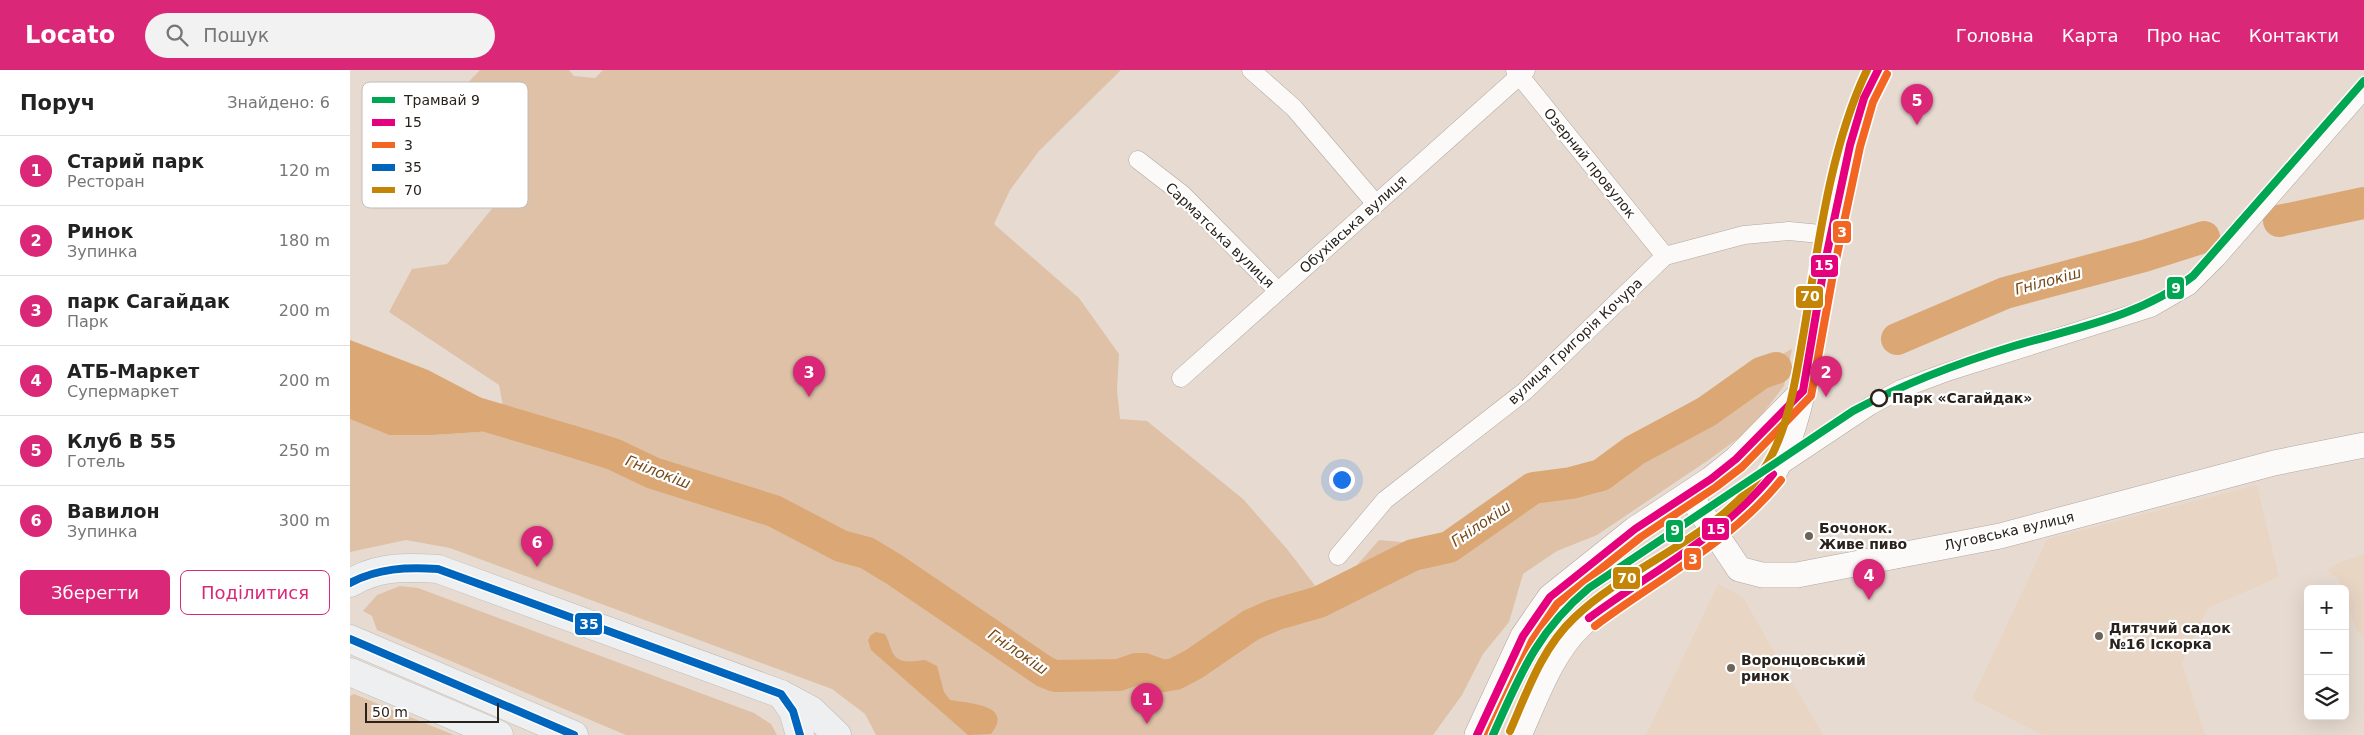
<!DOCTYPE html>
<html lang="uk">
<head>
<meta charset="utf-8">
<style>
	:root { --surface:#fff; --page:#f2f2f2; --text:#222; --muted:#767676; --line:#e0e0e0; --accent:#db2777 }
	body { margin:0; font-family:"DejaVu Sans",sans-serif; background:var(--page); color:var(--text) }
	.controls { position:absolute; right:15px; bottom:15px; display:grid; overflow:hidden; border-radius:8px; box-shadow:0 5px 20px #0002 }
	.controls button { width:45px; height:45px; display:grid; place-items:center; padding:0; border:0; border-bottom:1px solid var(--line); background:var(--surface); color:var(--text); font:25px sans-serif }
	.scale { position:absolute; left:15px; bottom:12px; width:134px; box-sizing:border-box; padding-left:5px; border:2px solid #2a221c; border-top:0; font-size:14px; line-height:18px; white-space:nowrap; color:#2a221c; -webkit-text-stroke:4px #fff; paint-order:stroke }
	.you { position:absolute; left:991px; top:409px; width:18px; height:18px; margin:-12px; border:4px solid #fff; border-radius:50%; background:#1a73e8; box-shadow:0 0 0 8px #1a73e833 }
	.badge { display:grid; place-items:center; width:32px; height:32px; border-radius:50%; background:var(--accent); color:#fff; font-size:16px; font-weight:700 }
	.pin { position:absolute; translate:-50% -41px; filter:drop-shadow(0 1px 2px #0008) }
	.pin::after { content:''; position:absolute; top:26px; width:18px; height:15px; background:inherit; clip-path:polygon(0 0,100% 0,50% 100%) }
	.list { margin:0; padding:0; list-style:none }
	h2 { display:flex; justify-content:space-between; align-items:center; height:65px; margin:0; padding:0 20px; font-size:21px }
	h2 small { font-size:16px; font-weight:400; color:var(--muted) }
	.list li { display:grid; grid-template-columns:32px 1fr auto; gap:15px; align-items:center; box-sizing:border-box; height:70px; padding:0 20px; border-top:1px solid var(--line) }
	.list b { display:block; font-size:19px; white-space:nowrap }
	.list p { margin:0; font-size:16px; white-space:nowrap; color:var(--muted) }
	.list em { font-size:16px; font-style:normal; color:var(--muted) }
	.actions { display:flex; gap:10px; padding:15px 20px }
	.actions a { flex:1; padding:11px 0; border:1px solid var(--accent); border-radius:8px; text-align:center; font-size:18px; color:var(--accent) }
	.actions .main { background:var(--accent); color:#fff }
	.icon { flex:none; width:28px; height:28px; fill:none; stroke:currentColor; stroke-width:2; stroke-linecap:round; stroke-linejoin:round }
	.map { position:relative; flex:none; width:2014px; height:665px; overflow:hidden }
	header { display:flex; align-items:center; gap:30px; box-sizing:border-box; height:70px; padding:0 25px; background:var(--accent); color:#fff }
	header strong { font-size:24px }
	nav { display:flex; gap:28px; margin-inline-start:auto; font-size:18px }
	.search { width:350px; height:45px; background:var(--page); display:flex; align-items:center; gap:12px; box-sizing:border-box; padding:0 18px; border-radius:28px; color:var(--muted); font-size:19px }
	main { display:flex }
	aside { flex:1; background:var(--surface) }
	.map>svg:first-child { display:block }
</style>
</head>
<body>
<header>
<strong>Locato</strong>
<div class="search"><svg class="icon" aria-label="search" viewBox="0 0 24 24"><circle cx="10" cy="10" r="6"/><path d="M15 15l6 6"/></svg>Пошук</div>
<nav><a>Головна</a><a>Карта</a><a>Про нас</a><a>Контакти</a></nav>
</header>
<main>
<aside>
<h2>Поруч<small>Знайдено: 6</small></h2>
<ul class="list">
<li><span class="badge">1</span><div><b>Старий парк</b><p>Ресторан</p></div><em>120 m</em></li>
<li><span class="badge">2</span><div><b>Ринок</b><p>Зупинка</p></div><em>180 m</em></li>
<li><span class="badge">3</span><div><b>парк Сагайдак</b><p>Парк</p></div><em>200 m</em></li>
<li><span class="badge">4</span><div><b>АТБ-Маркет</b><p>Супермаркет</p></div><em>200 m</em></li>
<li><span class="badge">5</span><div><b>Клуб В 55</b><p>Готель</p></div><em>250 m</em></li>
<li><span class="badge">6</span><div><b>Вавилон</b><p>Зупинка</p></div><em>300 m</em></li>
</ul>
<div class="actions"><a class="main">Зберегти</a><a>Поділитися</a></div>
</aside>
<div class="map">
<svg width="2014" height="665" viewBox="0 0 2014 665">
	<rect width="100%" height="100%" fill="#e7dbd1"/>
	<g fill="#e9d5c4">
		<polygon points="1907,415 1929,507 1858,538 1832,593 1855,665 1693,665 1622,629 1697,469"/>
		<polygon points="2014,484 2014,571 2010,562 2007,562 1997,534 1995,519 1992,519 1989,510 1977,500 1990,492"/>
		<polygon points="1368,514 1392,526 1473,665 1296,665"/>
	</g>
	<g fill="#dec1a7">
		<polygon points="130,0 219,0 224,6 245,8 253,0 771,0 689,81 660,120 644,154 729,228 769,284 767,320 770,349 797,351 893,429 937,479 970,522 994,510 1029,470 1063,473 1120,463 1184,426 1235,406 1262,392 1339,333 1442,279 1434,316 1400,360 1357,391 1247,465 1207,481 1173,504 1159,552 1133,584 1112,625 1083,665 526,665 515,644 482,619 100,478 56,470 0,482 0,349 39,365 82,365 130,362 156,352 149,315 39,242 62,199 97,194 149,130 163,123 84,70 73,59"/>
		<polygon points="50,516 68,518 404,643 421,654 427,665 276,665 27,560 22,546 13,541 27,525"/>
		<polygon points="4,624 104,665 0,665 0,626"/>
	</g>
	<g fill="#daa775">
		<polygon points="0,270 78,300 143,334 156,352 130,362 82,365 39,365 0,349"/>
		<path d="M526,562L535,564C538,569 539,574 541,579C547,596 562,591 575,590L587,596L594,622L600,630C615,633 666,634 641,664L618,665L521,580L518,570L521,565Z"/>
	</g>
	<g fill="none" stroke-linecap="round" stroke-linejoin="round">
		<g stroke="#daa775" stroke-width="32">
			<polyline points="1929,151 2014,133"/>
			<polyline points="1547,269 1655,223 1794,186 1854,167"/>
			<polyline points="113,339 221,371 263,384 303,403 424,441 491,476 517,483 545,500 695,602 705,606 769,605 786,599 794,599 813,606 825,604 844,594 901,555 924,545 969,532 1063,485 1099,477 1183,418 1221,413 1251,405 1285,380 1356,342 1411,303 1426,298"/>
		</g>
		<g stroke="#b0a7a0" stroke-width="19">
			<g id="street">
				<polyline points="901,0 944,38 1026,134"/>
				<polyline points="1165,0 1315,186"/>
				<polyline points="788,90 832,124 928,221"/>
				<polyline points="831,308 1176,0"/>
				<polyline points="1427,398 1520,336 1551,319 1597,302 1801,238 1839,216 1867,188 2014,20"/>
				<polyline points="988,486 1035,430 1175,321 1315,186 1394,165 1439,161 1481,165"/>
			</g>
		</g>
		<g stroke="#b0a7a0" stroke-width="26">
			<g id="secondary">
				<polyline points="1339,424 1389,499 1412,505 1447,505 1650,466 1924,393 2014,375"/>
				<polyline points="1127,665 1173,566 1200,527 1285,459 1361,409 1386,389 1453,321"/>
				<path d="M1169,665C1186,628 1201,583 1231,555C1286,503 1390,464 1426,399C1448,358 1455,311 1463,266C1471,219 1479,172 1489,125C1498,82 1507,40 1528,0"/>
			</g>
		</g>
		<g stroke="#bfbab4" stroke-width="29">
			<g id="primary">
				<path d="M0,513C28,496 56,497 88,499L431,624L461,640L487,665"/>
				<polyline points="0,569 224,665"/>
				<polyline points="0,602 149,665"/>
				<polyline points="431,624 443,641 450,665"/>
			</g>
		</g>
		<use href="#street" stroke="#fbfaf8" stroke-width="18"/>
		<use href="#secondary" stroke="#fbfaf8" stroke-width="25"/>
		<use href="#primary" stroke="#eeeff1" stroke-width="28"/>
		<g stroke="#fff" stroke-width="11">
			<g id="bus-1">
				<path d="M1239,548C1302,501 1373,466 1423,404"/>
				<polyline points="1127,665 1173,566 1200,527 1285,459 1361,409 1386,389 1453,321 1474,197 1500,75 1514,28 1528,0"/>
			</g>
		</g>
		<g stroke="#fff" stroke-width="11">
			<g id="bus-2">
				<path d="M1245,556C1309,508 1380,473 1431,410"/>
				<polyline points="1138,665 1182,571 1207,534 1291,467 1366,417 1392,397 1461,326 1484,199 1510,77 1523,32 1537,4"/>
			</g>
		</g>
		<g stroke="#fff" stroke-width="11">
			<g id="bus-3">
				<path d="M0,513C28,498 57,497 88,499L431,624L443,641L450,665"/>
				<polyline points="0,569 224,665"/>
			</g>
		</g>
		<g stroke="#fff" stroke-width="11">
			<path id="bus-4" d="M1160,661C1177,622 1192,578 1224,548C1282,492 1376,465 1417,394C1440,355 1446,305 1454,261C1468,177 1480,77 1517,0"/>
		</g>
		<use href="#bus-1" stroke="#e5007d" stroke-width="8"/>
		<use href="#bus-2" stroke="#f26522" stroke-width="8"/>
		<use href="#bus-3" stroke="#0065bd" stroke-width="8"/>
		<use href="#bus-4" stroke="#c48507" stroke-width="8"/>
		<g stroke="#fff" stroke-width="11">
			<path id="tram-1" d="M1143,665C1170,605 1187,561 1239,518L1503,341C1555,313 1608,293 1664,276C1726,258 1791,246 1843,206L2014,11"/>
		</g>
		<use href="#tram-1" stroke="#00a651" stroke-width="8"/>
	</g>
	<circle fill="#fff" stroke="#2a221c" stroke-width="2.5" cx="1529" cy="328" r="8"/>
	<g fill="#6c635b" stroke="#fff" stroke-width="2">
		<circle cx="1459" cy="466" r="5"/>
		<circle cx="1749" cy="566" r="5"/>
		<circle cx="1381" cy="598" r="5"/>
	</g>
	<g text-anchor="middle" stroke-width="4.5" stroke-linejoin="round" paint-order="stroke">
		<g font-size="14" fill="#2a221c" stroke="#fff">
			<text transform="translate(1240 93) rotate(51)" y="5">Озерний провулок</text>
			<text transform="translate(1003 154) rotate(-42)" y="5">Обухівська вулиця</text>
			<text transform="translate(870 165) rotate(44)" y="5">Сарматська вулиця</text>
			<text transform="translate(1225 271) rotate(-43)" y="5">вулиця Григорія Кочура</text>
			<text transform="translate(1659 461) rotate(-13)" y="5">Луговська вулиця</text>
		</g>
		<g font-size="14" font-weight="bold" fill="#2a221c" stroke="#fff" text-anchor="start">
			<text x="1542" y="333">Парк «Сагайдак»</text>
		</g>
		<g font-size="14" font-weight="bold" fill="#2a221c" stroke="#fff" text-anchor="start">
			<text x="1469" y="463">Бочонок.<tspan x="1469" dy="16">Живе пиво</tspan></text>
			<text x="1759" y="563">Дитячий садок<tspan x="1759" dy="16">№16 Іскорка</tspan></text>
			<text x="1391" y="595">Воронцовський<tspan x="1391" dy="16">ринок</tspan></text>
		</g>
		<g font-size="15" font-style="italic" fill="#764817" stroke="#fff">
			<text transform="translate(1698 211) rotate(-15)" y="5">Гнілокіш</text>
			<text transform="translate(308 402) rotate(21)" y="5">Гнілокіш</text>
			<text transform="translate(1131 454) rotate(-34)" y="5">Гнілокіш</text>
			<text transform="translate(668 582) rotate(34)" y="5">Гнілокіш</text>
		</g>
	</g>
	<rect x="12" y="12" width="166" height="126" rx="8" fill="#fff" stroke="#bfbdbb" stroke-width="1"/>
	<rect x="22" y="27" width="23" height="6" fill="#00a651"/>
	<rect x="22" y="49" width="23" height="7" fill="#e5007d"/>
	<rect x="22" y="72" width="23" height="6" fill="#f26522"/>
	<rect x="22" y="94" width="23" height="7" fill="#0065bd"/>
	<rect x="22" y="117" width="23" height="6" fill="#c48507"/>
	<g font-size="14" fill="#2a221c">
		<text x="54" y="35">Трамвай 9</text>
		<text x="54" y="57">15</text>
		<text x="54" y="80">3</text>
		<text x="54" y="102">35</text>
		<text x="54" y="125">70</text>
	</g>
	<g stroke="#fff" stroke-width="2">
		<rect x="1482" y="150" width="20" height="24" rx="5" fill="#f26522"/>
		<rect x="1460" y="184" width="29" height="24" rx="5" fill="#e5007d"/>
		<rect x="1816" y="206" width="19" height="24" rx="5" fill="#00a651"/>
		<rect x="1445" y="215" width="29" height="24" rx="5" fill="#c48507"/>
		<rect x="1351" y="447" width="29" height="24" rx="5" fill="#e5007d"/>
		<rect x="1315" y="449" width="19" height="24" rx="5" fill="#00a651"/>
		<rect x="1333" y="477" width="19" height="24" rx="5" fill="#f26522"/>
		<rect x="1262" y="496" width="29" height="24" rx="5" fill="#c48507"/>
		<rect x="224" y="542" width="29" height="24" rx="5" fill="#0065bd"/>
	</g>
	<g font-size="14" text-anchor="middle" font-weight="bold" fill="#fff">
		<text x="1492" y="167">3</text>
		<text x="1474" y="200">15</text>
		<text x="1826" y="223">9</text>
		<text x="1460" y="231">70</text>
		<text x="1366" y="464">15</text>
		<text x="1325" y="465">9</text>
		<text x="1343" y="494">3</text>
		<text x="1277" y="513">70</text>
		<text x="239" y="559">35</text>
	</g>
</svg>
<div class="controls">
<button>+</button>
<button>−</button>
<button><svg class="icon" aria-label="layers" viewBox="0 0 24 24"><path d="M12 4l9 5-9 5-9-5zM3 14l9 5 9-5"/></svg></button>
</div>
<div class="scale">50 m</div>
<div class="you"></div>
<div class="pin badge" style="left:797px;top:654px">1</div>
<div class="pin badge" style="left:1476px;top:327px">2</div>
<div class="pin badge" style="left:459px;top:327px">3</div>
<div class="pin badge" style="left:1519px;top:530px">4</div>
<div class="pin badge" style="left:1567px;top:55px">5</div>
<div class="pin badge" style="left:187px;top:497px">6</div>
</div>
</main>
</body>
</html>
